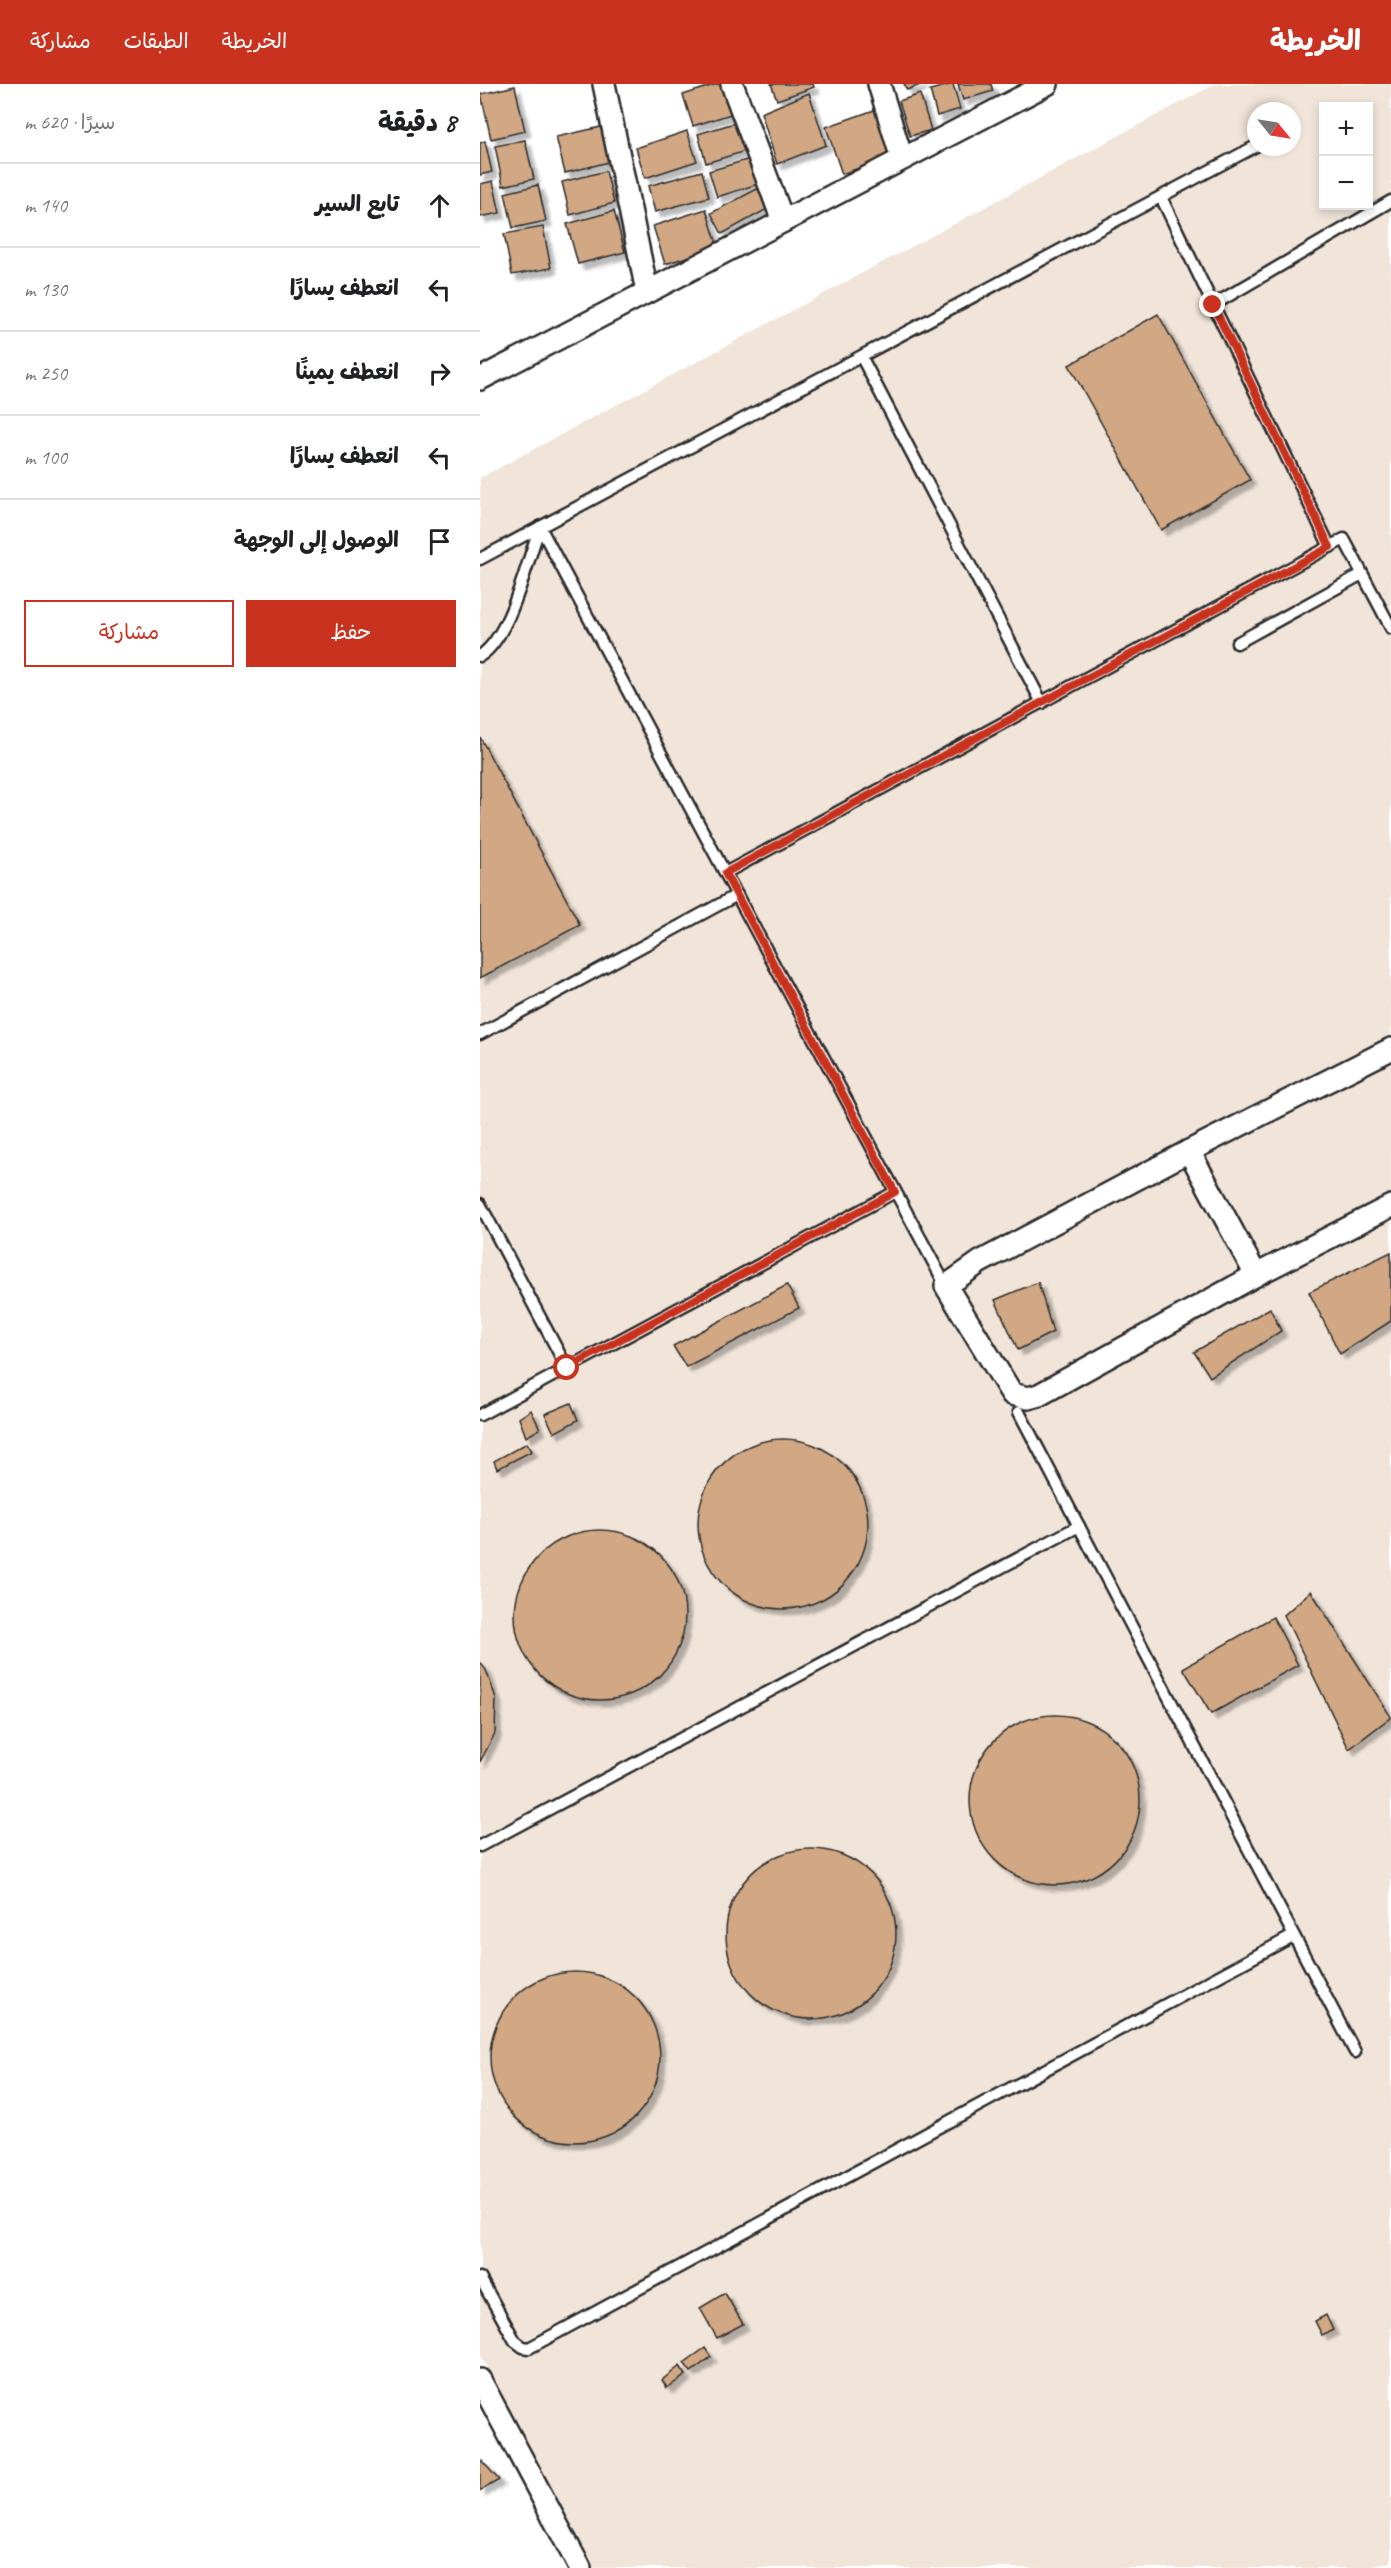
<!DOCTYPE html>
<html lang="ar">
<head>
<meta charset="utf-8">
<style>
	:root { --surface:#fff; --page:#f2f2f2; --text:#202124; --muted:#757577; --line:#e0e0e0; --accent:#c8321e }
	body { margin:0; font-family:Caveat,"Playpen Sans Arabic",sans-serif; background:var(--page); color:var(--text); direction:rtl }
	.controls { position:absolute; right:18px; top:18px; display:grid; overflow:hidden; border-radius:0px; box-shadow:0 3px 9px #0003 }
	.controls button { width:54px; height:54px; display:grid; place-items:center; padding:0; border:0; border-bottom:2px solid var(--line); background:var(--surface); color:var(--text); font:30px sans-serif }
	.compass { position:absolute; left:767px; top:18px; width:54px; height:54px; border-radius:50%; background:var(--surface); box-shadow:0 3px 9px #0003; rotate:120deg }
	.stop { position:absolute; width:18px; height:18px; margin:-14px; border:4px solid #c8321e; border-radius:50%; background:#fff }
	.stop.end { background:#c8321e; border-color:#fff; box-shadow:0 2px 6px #0008 }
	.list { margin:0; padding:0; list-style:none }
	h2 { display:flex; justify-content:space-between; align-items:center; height:78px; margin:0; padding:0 24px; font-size:26px }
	h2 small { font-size:20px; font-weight:400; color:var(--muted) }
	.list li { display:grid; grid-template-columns:39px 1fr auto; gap:18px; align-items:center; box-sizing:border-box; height:84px; padding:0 24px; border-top:2px solid var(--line) }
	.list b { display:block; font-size:22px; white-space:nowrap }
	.list em { font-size:20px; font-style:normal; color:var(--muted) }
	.actions { display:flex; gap:12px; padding:18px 24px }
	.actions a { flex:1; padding:14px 0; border:2px solid var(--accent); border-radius:0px; text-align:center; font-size:21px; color:var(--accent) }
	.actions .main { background:var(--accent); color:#fff }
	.icon { flex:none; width:33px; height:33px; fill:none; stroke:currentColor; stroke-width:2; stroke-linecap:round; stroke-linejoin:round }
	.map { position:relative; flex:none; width:911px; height:2484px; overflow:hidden; direction:ltr }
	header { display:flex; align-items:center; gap:36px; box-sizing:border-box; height:84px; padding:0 30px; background:var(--accent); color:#fff }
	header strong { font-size:28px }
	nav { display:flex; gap:33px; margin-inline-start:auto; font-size:21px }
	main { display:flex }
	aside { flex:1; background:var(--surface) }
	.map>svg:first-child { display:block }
</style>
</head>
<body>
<header>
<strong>الخريطة</strong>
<nav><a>الخريطة</a><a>الطبقات</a><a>مشاركة</a></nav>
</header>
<main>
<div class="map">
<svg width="911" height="2484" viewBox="0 0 911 2484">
	<defs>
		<filter id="shadow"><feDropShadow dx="5.5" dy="5.5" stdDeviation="1.5" flood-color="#0004"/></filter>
	</defs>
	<rect width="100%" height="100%" fill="#fff"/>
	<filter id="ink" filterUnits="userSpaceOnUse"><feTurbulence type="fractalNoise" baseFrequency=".0167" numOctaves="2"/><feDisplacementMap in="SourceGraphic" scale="12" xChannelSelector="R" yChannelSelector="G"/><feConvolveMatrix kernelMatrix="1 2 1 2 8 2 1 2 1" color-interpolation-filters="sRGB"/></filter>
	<g filter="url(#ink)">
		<path fill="#f1e5da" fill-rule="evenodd" d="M735,0H911V2478L887,2484H112L0,2271V394ZM844,22H888V122H844ZM776,27H812V63H776Z"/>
		<g fill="#d1a883" stroke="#2b2b2b" stroke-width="1.5" filter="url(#shadow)">
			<polygon points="237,0 244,0 254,29 213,42 203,11"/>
			<polygon points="291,0 333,0 334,3 297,16"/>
			<polygon points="424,0 443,0 427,6"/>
			<polygon points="473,0 480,25 457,32 450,6"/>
			<polygon points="478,0 511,0 513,7 483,16"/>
			<polygon points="35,2 45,47 11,55 1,10"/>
			<polygon points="329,9 346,61 297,80 281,29"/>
			<polygon points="440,10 451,46 430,52 419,17"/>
			<polygon points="397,25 413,72 362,90 346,43"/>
			<polygon points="261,37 269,66 226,79 218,50"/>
			<polygon points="121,43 129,78 85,89 76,53"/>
			<polygon points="207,47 217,77 165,94 156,64"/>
			<polygon points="45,56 54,95 23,102 15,62"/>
			<polygon points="5,57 12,88 0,91 0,59"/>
			<polygon points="270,75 278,100 237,113 229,87"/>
			<polygon points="126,87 134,119 90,131 82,98"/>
			<polygon points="222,87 229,113 175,128 168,102"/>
			<polygon points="13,97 20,129 0,133 0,100"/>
			<polygon points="58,101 66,137 33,144 25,109"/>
			<polygon points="279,104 289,124 242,150 231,129"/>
			<polygon points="226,125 238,163 185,180 173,142"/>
			<polygon points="134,127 145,168 98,180 87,140"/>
			<polygon points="63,143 71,184 32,191 24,150"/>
			<polygon points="678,230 770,396 681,446 589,281"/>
			<polygon points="0,653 100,841 0,894"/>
			<polygon points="911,1168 911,1237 860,1270 829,1208"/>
			<polygon points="558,1198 573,1248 538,1266 515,1216"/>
			<polygon points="307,1201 319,1224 206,1283 193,1262"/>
			<polygon points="790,1224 801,1247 730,1293 714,1268"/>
			<polygon points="91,1319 98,1336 74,1349 65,1330"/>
			<polygon points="51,1326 60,1345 46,1353 39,1334"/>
			<circle cx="303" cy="1440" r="85"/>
			<polygon points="47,1359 52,1367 17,1385 14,1377"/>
			<circle cx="120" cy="1531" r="85"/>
			<polygon points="831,1507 911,1633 869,1665 804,1531"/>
			<polygon points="793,1533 818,1581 731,1630 703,1584"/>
			<polygon points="0,1578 6,1586 16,1614 15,1649 0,1678"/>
			<circle cx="575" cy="1716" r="85"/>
			<circle cx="331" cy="1850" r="85"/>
			<circle cx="95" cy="1973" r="85"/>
			<polygon points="245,2209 263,2240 237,2254 220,2224"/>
			<polygon points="846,2231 853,2246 842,2251 835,2237"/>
			<polygon points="225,2264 231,2273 211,2288 204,2279"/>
			<polygon points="200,2282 206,2291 187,2304 182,2296"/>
			<polygon points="2,2377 19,2396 0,2407 0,2378"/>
		</g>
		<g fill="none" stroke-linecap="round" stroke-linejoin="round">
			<g stroke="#2b2b2b" stroke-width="15">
				<g id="service">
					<polyline points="681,113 850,463"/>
					<polyline points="733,221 911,117"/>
					<polyline points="382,274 562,619"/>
					<polyline points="60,443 466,1202"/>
					<polyline points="0,475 776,62"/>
					<polyline points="757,559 882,490"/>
					<path d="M0,572C31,552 46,479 60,443"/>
					<polyline points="245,789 864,455 911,544"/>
					<polyline points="0,950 257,811"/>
					<polyline points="0,1120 87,1284"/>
					<polyline points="539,1328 875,1968"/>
					<polyline points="0,1331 415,1108"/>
					<polyline points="0,1762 599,1442"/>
					<polyline points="0,2194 35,2257 43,2263 49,2264 813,1852"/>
				</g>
			</g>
			<g stroke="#2b2b2b" stroke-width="26">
				<g id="minor">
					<polyline points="124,0 167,207"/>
					<polyline points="252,0 303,137"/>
					<polyline points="399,0 422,75"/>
					<polyline points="0,295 567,0"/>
					<polyline points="911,965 709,1067 500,1178 466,1202 532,1310 548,1314 559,1311 776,1191 911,1122"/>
					<polyline points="709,1067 776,1191"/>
					<polyline points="0,2296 100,2484"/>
				</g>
			</g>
			<use href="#service" stroke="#fff" stroke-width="10"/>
			<use href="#minor" stroke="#fff" stroke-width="21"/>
		</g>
	</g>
	<g fill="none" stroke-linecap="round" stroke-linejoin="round" filter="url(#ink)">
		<polyline stroke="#c8321e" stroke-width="8" points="87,1284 415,1108 245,789 850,463 733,221"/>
	</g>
</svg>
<div class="controls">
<button>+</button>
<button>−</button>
</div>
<svg class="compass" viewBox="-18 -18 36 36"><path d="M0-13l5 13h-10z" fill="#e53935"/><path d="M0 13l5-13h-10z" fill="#757577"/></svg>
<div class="stop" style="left:87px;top:1284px"></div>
<div class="stop end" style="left:733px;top:221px"></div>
</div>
<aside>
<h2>8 دقيقة<small>سيرًا · 620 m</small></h2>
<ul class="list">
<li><svg class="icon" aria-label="ahead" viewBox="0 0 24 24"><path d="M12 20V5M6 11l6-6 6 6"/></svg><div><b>تابع السير</b></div><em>140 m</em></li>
<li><svg class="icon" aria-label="left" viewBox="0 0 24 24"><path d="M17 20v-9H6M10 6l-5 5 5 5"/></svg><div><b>انعطف يسارًا</b></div><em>130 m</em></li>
<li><svg class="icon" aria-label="right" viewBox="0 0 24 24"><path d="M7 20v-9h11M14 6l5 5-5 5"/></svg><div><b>انعطف يمينًا</b></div><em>250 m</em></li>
<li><svg class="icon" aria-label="left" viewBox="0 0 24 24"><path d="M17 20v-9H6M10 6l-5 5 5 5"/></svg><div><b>انعطف يسارًا</b></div><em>100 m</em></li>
<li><svg class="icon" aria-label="arrive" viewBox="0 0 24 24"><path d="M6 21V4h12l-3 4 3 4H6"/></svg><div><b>الوصول إلى الوجهة</b></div></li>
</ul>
<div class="actions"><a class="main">حفظ</a><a>مشاركة</a></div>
</aside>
</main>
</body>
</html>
